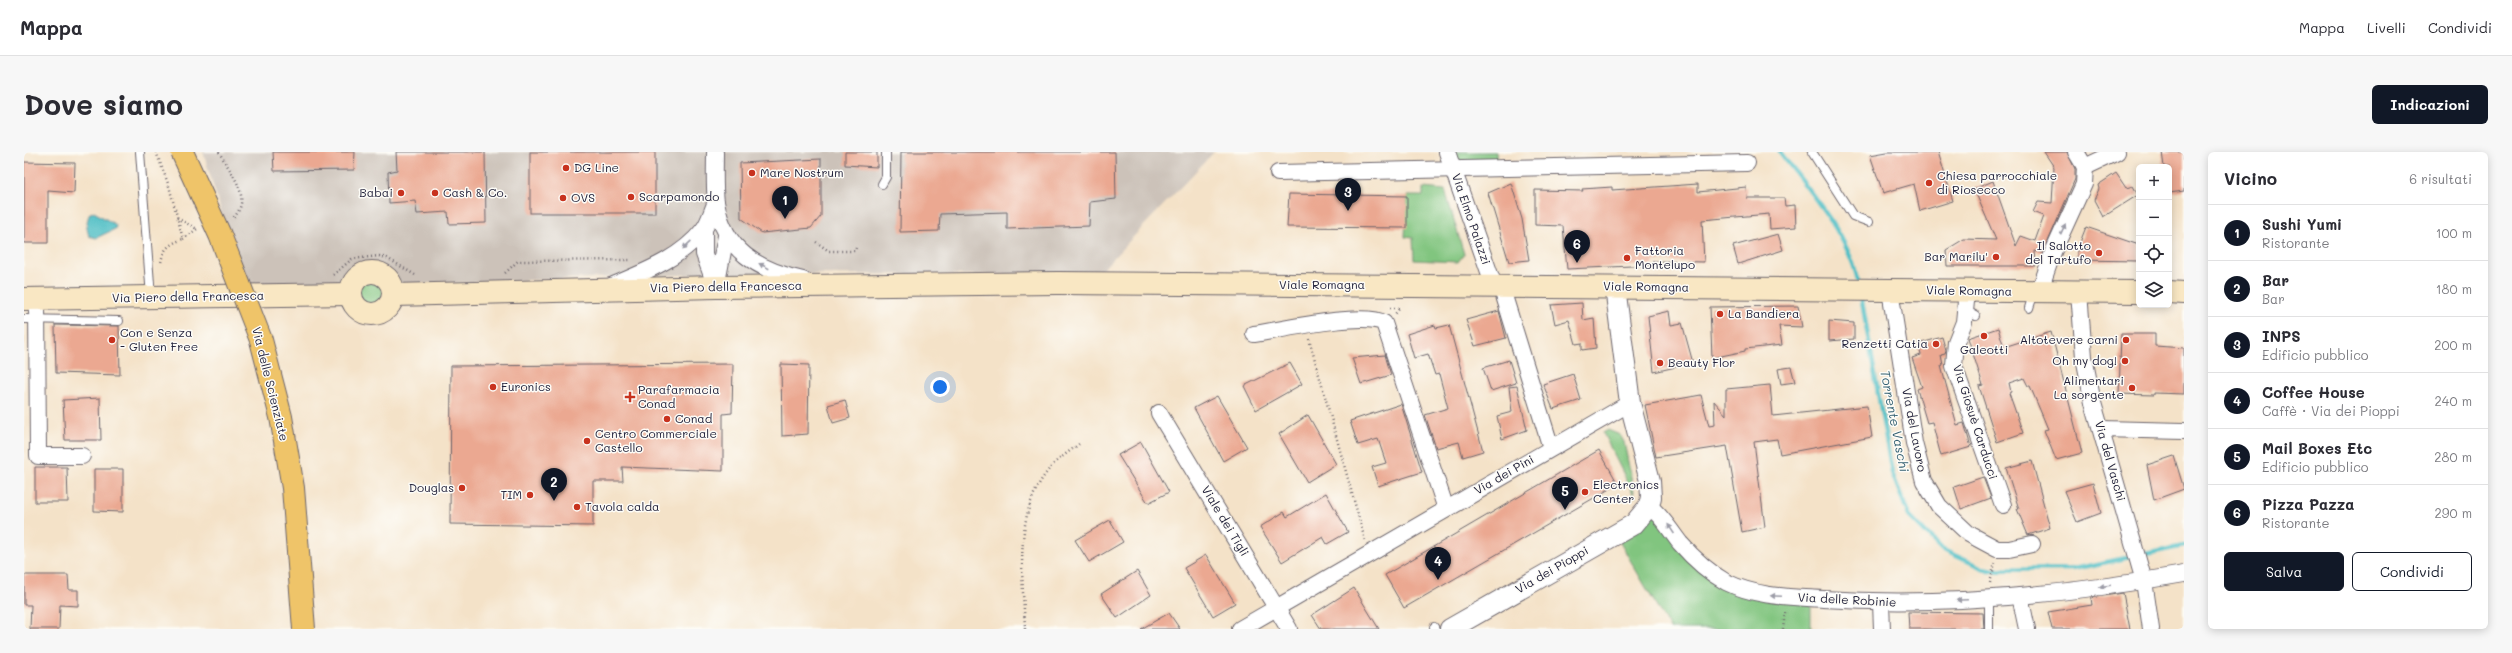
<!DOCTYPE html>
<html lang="it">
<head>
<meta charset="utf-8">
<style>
	:root { --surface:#fff; --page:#f7f7f7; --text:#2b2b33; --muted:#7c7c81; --line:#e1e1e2; --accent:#111827 }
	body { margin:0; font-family:Mali,sans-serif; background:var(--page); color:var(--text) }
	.controls { position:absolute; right:12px; top:12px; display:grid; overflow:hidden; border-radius:6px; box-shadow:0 2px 10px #0003 }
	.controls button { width:36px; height:36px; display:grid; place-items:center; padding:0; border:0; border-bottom:1px solid var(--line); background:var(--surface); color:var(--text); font:20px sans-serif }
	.you { position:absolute; left:916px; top:235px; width:14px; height:14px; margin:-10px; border:3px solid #fff; border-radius:50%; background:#1a73e8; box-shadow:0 0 0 6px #1a73e833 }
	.badge { display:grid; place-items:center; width:26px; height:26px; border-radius:50%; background:var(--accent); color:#fff; font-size:13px; font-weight:700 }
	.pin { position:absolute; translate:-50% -33px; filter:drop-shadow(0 1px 2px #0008) }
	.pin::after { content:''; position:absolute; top:21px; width:14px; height:12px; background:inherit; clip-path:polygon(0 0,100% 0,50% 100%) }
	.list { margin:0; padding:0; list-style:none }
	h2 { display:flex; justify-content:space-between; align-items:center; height:52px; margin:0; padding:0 16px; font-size:17px }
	h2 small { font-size:13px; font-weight:400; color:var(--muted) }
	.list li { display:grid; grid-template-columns:26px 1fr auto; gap:12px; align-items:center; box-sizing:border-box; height:56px; padding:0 16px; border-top:1px solid var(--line) }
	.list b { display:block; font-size:15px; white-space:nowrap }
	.list p { margin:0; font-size:13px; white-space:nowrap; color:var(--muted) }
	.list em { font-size:13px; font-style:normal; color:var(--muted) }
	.actions { display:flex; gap:8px; padding:12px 16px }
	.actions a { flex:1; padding:9px 0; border:1px solid var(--accent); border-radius:6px; text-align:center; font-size:14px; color:var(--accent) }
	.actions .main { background:var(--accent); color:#fff }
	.icon { flex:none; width:22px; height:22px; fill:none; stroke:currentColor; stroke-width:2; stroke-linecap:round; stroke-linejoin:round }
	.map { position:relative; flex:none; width:2160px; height:477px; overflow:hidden; border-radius:6px }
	header { display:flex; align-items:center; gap:24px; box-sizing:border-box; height:56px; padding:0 20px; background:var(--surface); border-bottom:1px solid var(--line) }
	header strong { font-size:19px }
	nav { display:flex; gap:22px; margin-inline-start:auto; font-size:14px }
	.intro { display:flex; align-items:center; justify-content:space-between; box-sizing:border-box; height:96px; padding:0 24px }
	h1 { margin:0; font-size:28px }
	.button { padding:10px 18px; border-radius:6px; background:var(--accent); color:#fff; font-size:14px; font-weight:700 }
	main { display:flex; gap:24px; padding:0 24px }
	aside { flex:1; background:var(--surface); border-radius:6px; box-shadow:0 2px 10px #0003 }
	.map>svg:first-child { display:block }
</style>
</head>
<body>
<header>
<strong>Mappa</strong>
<nav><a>Mappa</a><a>Livelli</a><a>Condividi</a></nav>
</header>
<div class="intro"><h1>Dove siamo</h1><a class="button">Indicazioni</a></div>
<main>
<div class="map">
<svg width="2160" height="477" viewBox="0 0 2160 477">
	<rect width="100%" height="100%" fill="#fdfcf7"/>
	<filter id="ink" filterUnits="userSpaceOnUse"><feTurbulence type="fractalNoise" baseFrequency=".025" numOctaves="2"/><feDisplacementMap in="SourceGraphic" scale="8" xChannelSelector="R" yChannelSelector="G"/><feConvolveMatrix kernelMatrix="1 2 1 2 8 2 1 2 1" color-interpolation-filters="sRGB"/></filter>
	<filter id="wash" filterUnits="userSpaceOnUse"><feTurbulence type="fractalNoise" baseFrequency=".012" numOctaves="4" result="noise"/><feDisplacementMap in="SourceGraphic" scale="16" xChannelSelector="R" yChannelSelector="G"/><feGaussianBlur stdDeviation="0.9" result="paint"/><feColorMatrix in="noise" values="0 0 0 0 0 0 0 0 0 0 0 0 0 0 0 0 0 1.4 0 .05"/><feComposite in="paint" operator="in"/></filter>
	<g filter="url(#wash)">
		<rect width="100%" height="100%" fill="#f4e2c8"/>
		<polygon fill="#ccc2b9" points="179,0 1190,0 1073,123 684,122 225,138 204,82"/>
		<g fill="#81c57f" stroke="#52745d">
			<polygon points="1423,0 1472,0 1473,17 1430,18"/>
			<polygon points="1399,36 1421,38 1440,102 1434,110 1390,108 1389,86 1381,85 1383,44 1399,44"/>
			<circle cx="349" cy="141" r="21"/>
			<polygon points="1584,278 1596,283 1600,290 1611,345 1579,281"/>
			<polygon points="1625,354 1702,430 1787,447 1787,477 1646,477 1591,382"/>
		</g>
		<path fill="#52c0c6" stroke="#3a7180" d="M70,60L92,73L91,77L72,86L65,84C62,75 62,70 66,61Z"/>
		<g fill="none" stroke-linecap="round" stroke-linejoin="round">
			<g stroke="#52c0c6" stroke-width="4.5">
				<path d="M1756,0C1786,41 1825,82 1835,133"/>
				<polyline points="1837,144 1868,321 1885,364 1917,397 1963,418 2049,417 2160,394"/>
			</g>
		</g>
		<g id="blocks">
			<g fill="#eba891">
				<polygon points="249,0 331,0 330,18 250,19"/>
				<polygon points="372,0 461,0 462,71 425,72 424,60 393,62 391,49 365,51 364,20 373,18"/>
				<rect x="506" y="0" width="125" height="61"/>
				<polygon points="821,0 853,0 853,15 821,13"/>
				<polygon points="877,0 1091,0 1092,47 1066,50 1065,74 983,77 983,60 916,62 915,79 876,80"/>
				<polygon points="1863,0 1914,0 1929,49 1896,59 1890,32 1859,41 1846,3"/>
				<polygon points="2020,0 2043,0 2051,17 2051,27 2019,101 2011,99 2012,114 1923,114 1922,98 1940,87 1972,88 1950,37 1969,29 1992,94 1997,84 2011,89 2020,64 2009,60 2014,50 2028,51 2030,15"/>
				<polygon points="2138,0 2160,0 2160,39 2145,41 2145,15 2140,15"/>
				<polygon points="797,7 797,64 787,76 738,81 717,66 716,11"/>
				<polygon points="0,10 51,11 50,41 24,39 24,91 0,91"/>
				<polygon points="2092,21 2102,36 2109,34 2114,43 2079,65 2070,48 2075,37 2074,33"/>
				<polygon points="1487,31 1498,67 1505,108 1485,110 1464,41"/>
				<polygon points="1674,32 1674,40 1722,35 1723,46 1760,46 1761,54 1771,53 1772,75 1746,77 1745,62 1678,68 1680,110 1630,109 1629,113 1543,117 1539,74 1511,73 1511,38 1559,39 1558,37 1588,35 1588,38"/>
				<polygon points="1265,42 1383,44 1383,76 1263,75"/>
				<polygon points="2062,75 2115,93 2115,109 2053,108 2053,98"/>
				<polygon points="1754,82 1759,98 1714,112 1709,94"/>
				<polygon points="1558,151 1559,168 1570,166 1572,196 1558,198 1558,191 1552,192 1545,168 1531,172 1527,153"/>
				<polygon points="1774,154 1778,175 1755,174 1758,193 1721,197 1721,199 1688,206 1686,155"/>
				<polygon points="1475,159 1482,186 1451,194 1442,168"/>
				<polygon points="1645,159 1647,173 1658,171 1669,211 1630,220 1624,164"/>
				<polygon points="1805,169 1830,171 1830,187 1805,189"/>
				<polygon points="31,173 95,174 96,223 32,221"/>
				<polygon points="1411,173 1412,176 1425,173 1459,299 1439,305 1435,290 1412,296 1401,263 1424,256 1415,222 1411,223 1404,202 1390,206 1383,182"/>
				<polygon points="1974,176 1980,195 2027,180 2058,301 2032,308 2020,278 2024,277 2006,234 2004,234 2000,226 1985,231 1987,240 1985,241 1999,281 1973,290 1955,234 1959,233 1944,186"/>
				<polygon points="2097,182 2131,182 2131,194 2160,196 2160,242 2130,241 2130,243 2095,242"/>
				<polygon points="1918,185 1922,199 1921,202 1917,203 1919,213 1917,214 1933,273 1940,271 1947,295 1917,304 1908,270 1903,271 1893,237 1898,235 1888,206 1897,203 1894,192"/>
				<polygon points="1361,203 1367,223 1337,232 1328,206"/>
				<polygon points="1485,208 1492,231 1467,239 1459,216"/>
				<polygon points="1266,211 1278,232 1232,258 1220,234"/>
				<polygon points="709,212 708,261 699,262 699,319 598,315 599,329 569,329 569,374 426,372 427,214"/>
				<polygon points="757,212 785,213 784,282 758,284"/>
				<polygon points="1767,215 1771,230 1757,232 1754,217"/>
				<polygon points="1549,222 1557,248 1529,257 1519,232"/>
				<polygon points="1746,233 1749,264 1843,254 1848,285 1756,302 1753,287 1730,290 1741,375 1718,380 1703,294 1632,305 1621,253 1677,243 1685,274 1691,273 1690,249 1702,263 1702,237"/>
				<polygon points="1493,234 1503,278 1478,287 1473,264 1488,260 1485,235"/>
				<polygon points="1193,244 1223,295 1199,309 1170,256"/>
				<polygon points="76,246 77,288 41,288 39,248"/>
				<polygon points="821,248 826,266 809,271 804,253"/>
				<polygon points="1377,252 1398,320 1354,334 1348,315 1362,311 1354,287 1334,293 1326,269"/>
				<polygon points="1284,263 1312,312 1283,330 1255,282"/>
				<polygon points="1117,290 1145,340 1124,351 1094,303"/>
				<polygon points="1575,298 1594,332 1380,456 1361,423"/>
				<polygon points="2150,304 2160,337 2130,348 2123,313"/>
				<polygon points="2008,309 2026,376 2004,383 1993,357 1995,357 1982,316"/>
				<polygon points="11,315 43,315 44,350 11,350"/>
				<polygon points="70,317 99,317 99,360 70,359"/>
				<polygon points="1959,325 1967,346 1937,357 1930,335"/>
				<polygon points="2069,331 2077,361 2053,370 2040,339"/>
				<polygon points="1302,341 1324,380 1303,392 1299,385 1258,410 1236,375 1260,360 1263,365"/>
				<polygon points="1086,368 1099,390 1065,410 1051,388"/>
				<polygon points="1182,403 1211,451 1189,464 1160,416"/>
				<polygon points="1113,419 1127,443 1093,466 1077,442"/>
				<polygon points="0,423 44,423 45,438 54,438 54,454 36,453 35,477 6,477 7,453 0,453"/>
				<polygon points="1330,436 1355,477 1297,477 1288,463"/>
				<polygon points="2099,441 2106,477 2028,477 2024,460 2068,453 2067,446"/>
				<polygon points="1884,460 1959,461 1960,477 1885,477"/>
				<polygon points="1145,461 1156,477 1117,477"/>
			</g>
		</g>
	</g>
	<g filter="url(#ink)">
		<use href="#blocks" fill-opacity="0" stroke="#6c656c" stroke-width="1"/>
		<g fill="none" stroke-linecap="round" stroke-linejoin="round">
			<g stroke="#6c656c" stroke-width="10">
				<g id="service">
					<polyline points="116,0 127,145"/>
					<polyline points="1788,0 1829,64 1845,70"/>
					<polyline points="858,32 862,25 862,0"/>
					<polyline points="2005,156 2010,140"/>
					<polyline points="1941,158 1952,164"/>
					<polyline points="0,167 95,169"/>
					<polyline points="1965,447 1965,477"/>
					<polyline points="1410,475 1411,477"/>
				</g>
			</g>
			<g stroke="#6c656c" stroke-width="18">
				<g id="minor">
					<path d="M691,0C691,16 690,34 692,50C700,99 734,118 779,128"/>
					<polyline points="1423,0 1470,134"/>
					<polyline points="2052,0 2061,15"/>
					<polyline points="1254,21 1723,11"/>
					<polyline points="680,77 680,102 692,135"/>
					<path d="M587,134C620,120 656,107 679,78C685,71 688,58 692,50"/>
					<polyline points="1477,134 1527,296"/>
					<polyline points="692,135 702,84"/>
					<polyline points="1866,138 1890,291 1900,329 1915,354 1945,382 1973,397 1985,397 2008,392"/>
					<polyline points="1943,139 1940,170 1932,190 1930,214 1979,353"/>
					<polyline points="2015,140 2029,100 2060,32 2061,15 2093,0"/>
					<polyline points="2055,140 2060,205 2069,251 2120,429 2127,477"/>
					<polyline points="13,147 14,304 58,304"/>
					<path d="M1230,182C1256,178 1340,159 1360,171L1422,357"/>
					<polyline points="1135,261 1265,477"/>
					<polyline points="2077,277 2160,279"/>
					<path d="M1625,354C1639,365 1645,377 1656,391C1669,406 1684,420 1702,430C1732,445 1766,445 1799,447C1919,455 2041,443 2160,422"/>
					<polyline points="1996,444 2003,477"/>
					<polyline points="1857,451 1858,477"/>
					<polyline points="1216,477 1606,251"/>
				</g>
			</g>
			<g stroke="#6c656c" stroke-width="22">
				<polyline id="tertiary" points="1426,477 1610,372 1625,354 1627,345 1626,329 1606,251 1591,135"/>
			</g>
			<g stroke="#6c656c" stroke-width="24">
				<g id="secondary">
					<circle cx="348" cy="141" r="21"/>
					<polyline points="2145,140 2160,141"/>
					<polyline points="370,143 692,135 1034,131 2115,140"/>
					<polyline points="0,147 327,142"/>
				</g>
			</g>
			<g stroke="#6c656c" stroke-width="2.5" stroke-dasharray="1 3" stroke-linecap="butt">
				<path d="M132,0L145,34L159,87C146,92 139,96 137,111"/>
				<path d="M195,0C206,20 230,46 209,66"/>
				<polyline points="153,66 173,77"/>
				<polyline points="159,87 173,77"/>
				<polyline points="792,90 805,99 831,99 832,96"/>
				<polyline points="481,121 494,109 608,108"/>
				<polyline points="309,123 328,107 355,104 363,106 391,123"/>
				<polyline points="1366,156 1376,156 1371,162"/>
				<polyline points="1285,187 1341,388"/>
				<polyline points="1966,431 1971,411"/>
				<path d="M1001,477C999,426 989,364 1023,320C1031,308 1044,301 1055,292"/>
				<polyline points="1759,477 1761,460"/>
			</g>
			<use href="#service" stroke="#fff" stroke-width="8"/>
			<use href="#minor" stroke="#fff" stroke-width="16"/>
			<use href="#tertiary" stroke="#fff" stroke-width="20"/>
			<use href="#secondary" stroke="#f9e7c3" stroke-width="22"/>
			<g stroke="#6c656c" stroke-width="24" stroke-linecap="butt">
				<polyline id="primary-bridge" points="158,0 196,83 237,188 257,265 269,336 280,477"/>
			</g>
			<use href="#primary-bridge" stroke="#efc469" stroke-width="22"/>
		</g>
		<defs><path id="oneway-solid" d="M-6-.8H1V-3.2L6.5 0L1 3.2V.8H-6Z"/></defs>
		<g fill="#9c9ca7">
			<use href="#oneway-solid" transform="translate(2039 77) rotate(-65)"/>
			<use href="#oneway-solid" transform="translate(663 93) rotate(137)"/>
			<use href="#oneway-solid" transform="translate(740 114) rotate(-153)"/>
			<use href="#oneway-solid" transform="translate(1647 377) rotate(-124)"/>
			<use href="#oneway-solid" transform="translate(2081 434) rotate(173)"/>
			<use href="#oneway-solid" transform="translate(1752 444) rotate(-177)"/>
			<use href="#oneway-solid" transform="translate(1938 448) rotate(178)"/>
		</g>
	</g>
	<g fill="#c8321e" stroke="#fdfcf7" stroke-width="1.5">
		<circle cx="542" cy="16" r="4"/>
		<circle cx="728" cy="21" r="4"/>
		<circle cx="1905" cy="31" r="4"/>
		<circle cx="377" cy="41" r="4"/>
		<circle cx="411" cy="41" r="4"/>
		<circle cx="607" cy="45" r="4"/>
		<circle cx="539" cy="46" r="4"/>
		<circle cx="2075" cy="101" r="4"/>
		<circle cx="1972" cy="105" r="4"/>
		<circle cx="1603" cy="106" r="4"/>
		<circle cx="1696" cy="162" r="4"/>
		<circle cx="1960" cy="184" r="4"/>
		<circle cx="88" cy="188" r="4"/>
		<circle cx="2102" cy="188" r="4"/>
		<circle cx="1912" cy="192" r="4"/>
		<circle cx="2101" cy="209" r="4"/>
		<circle cx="1636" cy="211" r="4"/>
		<circle cx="469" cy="235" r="4"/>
		<circle cx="2108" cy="236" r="4"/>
		<path d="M604 239h4v4h4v4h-4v4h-4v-4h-4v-4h4z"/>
		<circle cx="643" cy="267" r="4"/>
		<circle cx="563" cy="289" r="4"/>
		<circle cx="438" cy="336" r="4"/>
		<circle cx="1561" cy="340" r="4"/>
		<circle cx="506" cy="343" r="4"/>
		<circle cx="553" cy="355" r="4"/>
	</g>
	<g text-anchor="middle" stroke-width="3" stroke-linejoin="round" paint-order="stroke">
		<g font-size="12" fill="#22223b" stroke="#fdfcf7" text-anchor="start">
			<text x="550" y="20">DG Line</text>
			<text x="736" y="25">Mare Nostrum</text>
			<text x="1913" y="28">Chiesa parrocchiale<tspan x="1913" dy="14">di Riosecco</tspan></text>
			<text x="369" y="45" text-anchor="end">Babai</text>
			<text x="419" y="45">Cash &amp; Co.</text>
			<text x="615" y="49">Scarpamondo</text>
			<text x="547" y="50">OVS</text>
			<text x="2067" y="98" text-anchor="end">Il Salotto<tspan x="2067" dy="14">del Tartufo</tspan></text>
			<text x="1611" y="103">Fattoria<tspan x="1611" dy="14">Montelupo</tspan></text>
			<text x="1964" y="109" text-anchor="end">Bar Marilu'</text>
			<text x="1704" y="166">La Bandiera</text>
			<text x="96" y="185">Con e Senza<tspan x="96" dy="14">- Gluten Free</tspan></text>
			<text x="2094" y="192" text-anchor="end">Altotevere carni</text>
			<text x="1904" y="196" text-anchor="end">Renzetti Catia</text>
			<text x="1960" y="202" text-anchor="middle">Galeotti</text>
			<text x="2093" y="213" text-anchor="end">Oh my dog!</text>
			<text x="1644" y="215">Beauty Flor</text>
			<text x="2100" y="233" text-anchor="end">Alimentari<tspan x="2100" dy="14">La sorgente</tspan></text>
			<text x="477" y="239">Euronics</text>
			<text x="614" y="242">Parafarmacia<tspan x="614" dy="14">Conad</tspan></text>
			<text x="651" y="271">Conad</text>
			<text x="571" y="286">Centro Commerciale<tspan x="571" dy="14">Castello</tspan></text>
			<text x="1569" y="337">Electronics<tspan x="1569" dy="14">Center</tspan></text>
			<text x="430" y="340" text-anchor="end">Douglas</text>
			<text x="498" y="347" text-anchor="end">TIM</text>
			<text x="561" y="359">Tavola calda</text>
		</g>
		<g font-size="12" fill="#22223b" stroke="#fdfcf7">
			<text transform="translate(1447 67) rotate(71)" y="4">Via Elmo Palazzi</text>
			<text x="1298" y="137">Viale Romagna</text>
			<text transform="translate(702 135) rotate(-1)" y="4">Via Piero della Francesca</text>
			<text transform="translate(1622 135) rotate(1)" y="4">Viale Romagna</text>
			<text transform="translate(1945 139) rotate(1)" y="4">Viale Romagna</text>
			<text transform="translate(164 145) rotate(-1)" y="4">Via Piero della Francesca</text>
			<text transform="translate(246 232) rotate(76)" y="4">Via delle Scienziate</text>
			<text transform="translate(1951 270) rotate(72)" y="4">Via Giosuè Carducci</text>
			<text transform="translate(1890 278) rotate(79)" y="4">Via del Lavoro</text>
			<text transform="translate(2086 309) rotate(74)" y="4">Via del Vaschi</text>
			<text transform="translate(1480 323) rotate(-30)" y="4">Via dei Pini</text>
			<text transform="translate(1201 369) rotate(59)" y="4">Viale dei Tigli</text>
			<text transform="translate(1528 418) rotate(-30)" y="4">Via dei Pioppi</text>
			<text transform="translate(1823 448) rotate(3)" y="4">Via delle Robinie</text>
		</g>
		<g font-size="13" font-style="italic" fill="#356173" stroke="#fdfcf7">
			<text transform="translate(1871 269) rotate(79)" y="5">Torrente Vaschi</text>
		</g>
	</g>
</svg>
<div class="controls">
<button>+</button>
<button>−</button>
<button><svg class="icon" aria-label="locate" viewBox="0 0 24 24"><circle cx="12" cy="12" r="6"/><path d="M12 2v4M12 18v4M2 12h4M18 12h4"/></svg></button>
<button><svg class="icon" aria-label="layers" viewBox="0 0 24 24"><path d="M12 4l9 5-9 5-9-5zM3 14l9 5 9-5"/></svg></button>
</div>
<div class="you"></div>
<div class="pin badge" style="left:761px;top:67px">1</div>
<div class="pin badge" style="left:530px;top:349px">2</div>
<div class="pin badge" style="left:1324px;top:59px">3</div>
<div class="pin badge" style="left:1414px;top:428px">4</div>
<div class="pin badge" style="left:1541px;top:358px">5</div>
<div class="pin badge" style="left:1553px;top:111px">6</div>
</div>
<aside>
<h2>Vicino<small>6 risultati</small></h2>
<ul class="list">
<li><span class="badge">1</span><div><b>Sushi Yumi</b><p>Ristorante</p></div><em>100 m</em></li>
<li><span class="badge">2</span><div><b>Bar</b><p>Bar</p></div><em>180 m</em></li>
<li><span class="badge">3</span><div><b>INPS</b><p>Edificio pubblico</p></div><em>200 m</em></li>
<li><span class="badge">4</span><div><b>Coffee House</b><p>Caffè · Via dei Pioppi</p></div><em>240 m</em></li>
<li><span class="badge">5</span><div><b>Mail Boxes Etc</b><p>Edificio pubblico</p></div><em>280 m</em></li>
<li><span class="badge">6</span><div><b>Pizza Pazza</b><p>Ristorante</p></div><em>290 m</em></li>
</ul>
<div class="actions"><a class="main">Salva</a><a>Condividi</a></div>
</aside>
</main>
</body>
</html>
